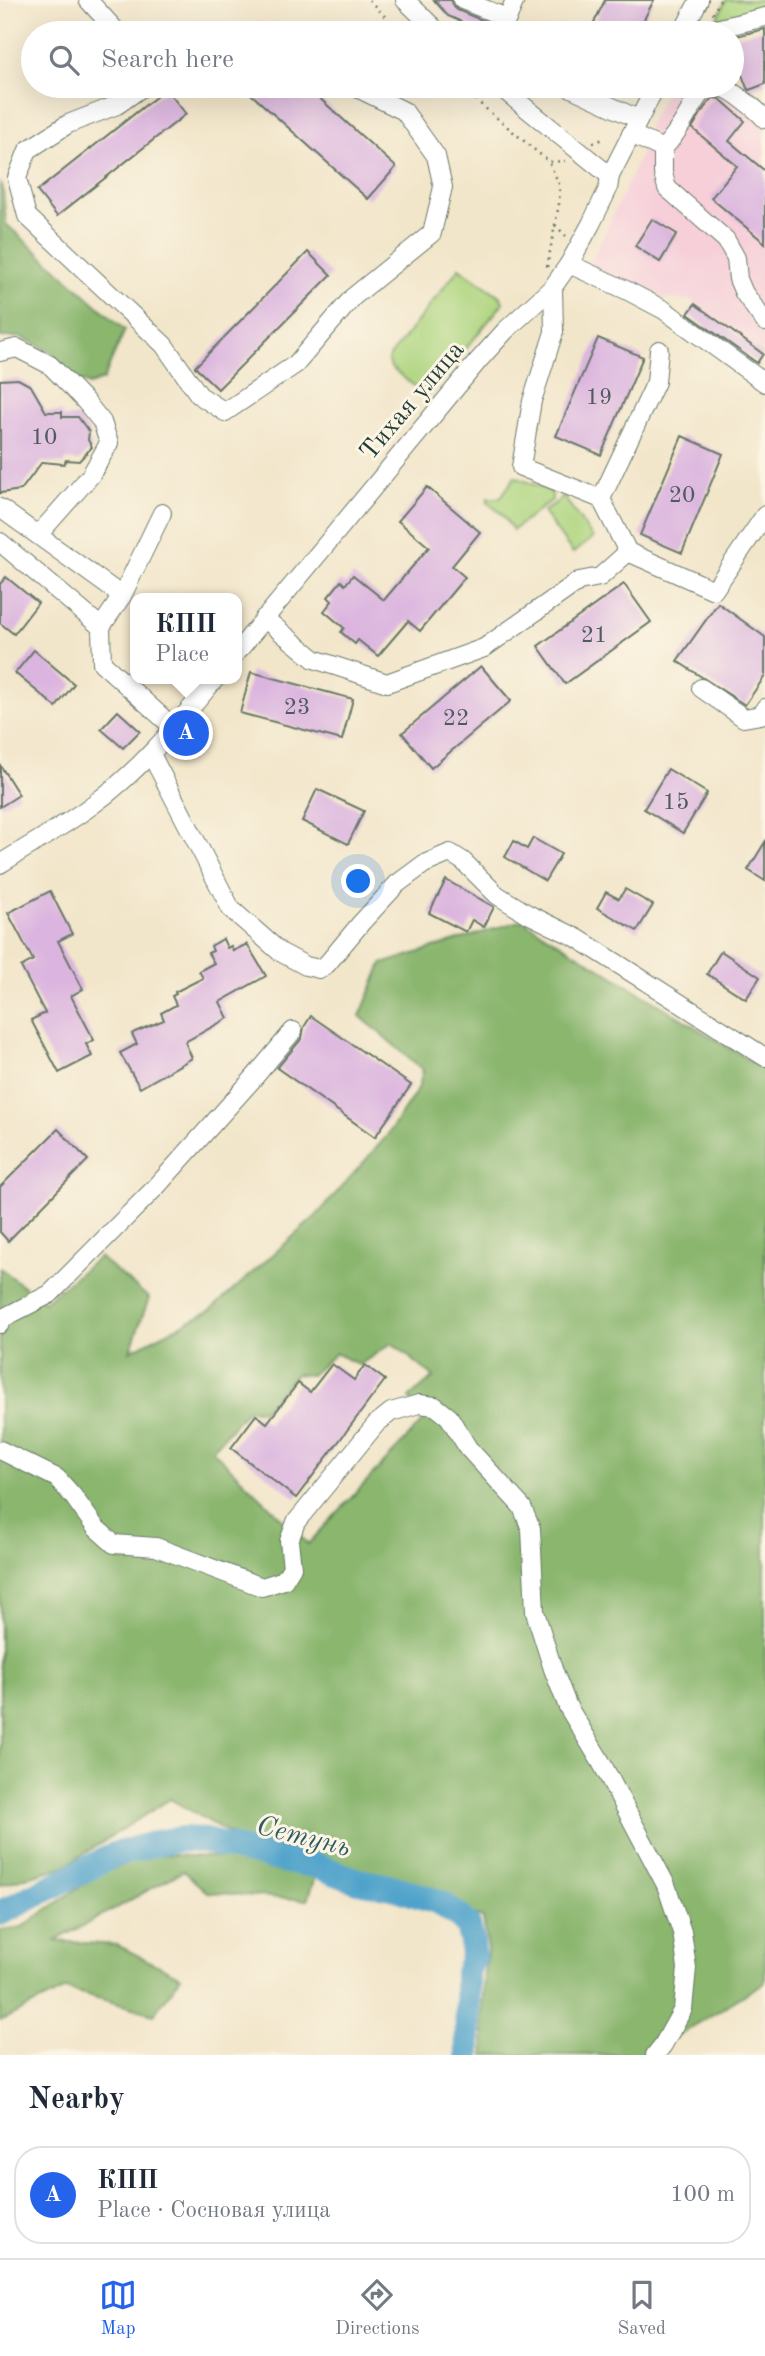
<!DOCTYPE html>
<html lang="en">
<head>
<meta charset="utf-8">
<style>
	:root { --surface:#fff; --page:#f6f6f7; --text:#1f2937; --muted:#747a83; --line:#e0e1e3; --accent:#2563eb }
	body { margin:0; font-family:"Old Standard TT",serif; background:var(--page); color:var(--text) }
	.you { position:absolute; left:359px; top:882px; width:24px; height:24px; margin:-18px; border:5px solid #fff; border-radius:50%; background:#1a73e8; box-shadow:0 0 0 10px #1a73e833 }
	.badge { display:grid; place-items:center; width:46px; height:46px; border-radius:50%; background:var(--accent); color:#fff; font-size:23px; font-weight:700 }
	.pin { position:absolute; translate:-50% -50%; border:4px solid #fff; box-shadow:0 2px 7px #0006 }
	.popup { position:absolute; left:130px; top:593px; width:112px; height:91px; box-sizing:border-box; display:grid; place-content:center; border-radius:14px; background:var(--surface); filter:drop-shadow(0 2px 5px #0005); font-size:23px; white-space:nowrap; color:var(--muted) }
	.popup b { font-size:26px; color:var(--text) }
	.popup::after { content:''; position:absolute; left:50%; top:100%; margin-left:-14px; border:14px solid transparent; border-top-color:var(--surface) }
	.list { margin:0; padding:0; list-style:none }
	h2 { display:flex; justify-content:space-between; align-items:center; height:91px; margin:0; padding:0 28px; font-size:30px }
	h2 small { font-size:23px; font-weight:400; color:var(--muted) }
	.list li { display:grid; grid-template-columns:46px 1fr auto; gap:21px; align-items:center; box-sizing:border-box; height:98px; margin:0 14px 14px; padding:0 14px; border:2px solid var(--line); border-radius:28px }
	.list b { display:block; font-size:26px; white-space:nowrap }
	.list p { margin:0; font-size:23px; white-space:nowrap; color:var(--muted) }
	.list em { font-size:23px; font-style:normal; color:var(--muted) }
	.icon { flex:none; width:38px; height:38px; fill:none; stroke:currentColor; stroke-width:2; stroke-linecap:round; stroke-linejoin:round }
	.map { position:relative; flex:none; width:765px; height:2055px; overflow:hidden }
	.search { position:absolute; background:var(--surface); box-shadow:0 7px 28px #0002; left:21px; right:21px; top:21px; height:77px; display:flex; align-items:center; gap:18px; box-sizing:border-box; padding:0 24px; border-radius:38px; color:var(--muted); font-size:26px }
	.sheet { height:203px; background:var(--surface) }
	nav { display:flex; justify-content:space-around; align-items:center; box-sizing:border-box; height:98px; border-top:2px solid var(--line); background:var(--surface); font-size:19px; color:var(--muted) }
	nav a { display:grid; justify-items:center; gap:4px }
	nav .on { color:var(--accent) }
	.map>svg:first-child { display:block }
</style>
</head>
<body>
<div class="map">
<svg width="765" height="2055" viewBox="0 0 765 2055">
	<rect width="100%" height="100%" fill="#fcf5e5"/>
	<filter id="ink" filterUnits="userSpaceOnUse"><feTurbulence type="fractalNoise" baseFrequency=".0143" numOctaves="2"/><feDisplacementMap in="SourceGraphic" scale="14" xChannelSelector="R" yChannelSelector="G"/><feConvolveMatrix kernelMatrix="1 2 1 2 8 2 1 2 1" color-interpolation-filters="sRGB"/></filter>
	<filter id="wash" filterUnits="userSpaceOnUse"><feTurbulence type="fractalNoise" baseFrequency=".00686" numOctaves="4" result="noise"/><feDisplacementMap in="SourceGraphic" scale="28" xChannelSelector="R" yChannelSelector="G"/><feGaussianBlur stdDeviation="1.57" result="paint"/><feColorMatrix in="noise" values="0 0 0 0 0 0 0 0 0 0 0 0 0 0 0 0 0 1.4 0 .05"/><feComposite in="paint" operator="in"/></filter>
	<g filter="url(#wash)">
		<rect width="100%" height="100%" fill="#f2e6ca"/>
		<polygon fill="#f6cfd9" points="668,86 732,86 765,112 765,354 692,301 660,298 596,270 591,262 652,131 647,128"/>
		<g fill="#aed57f" stroke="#66895a" stroke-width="2">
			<polygon points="726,0 765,0 765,5 716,21"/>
			<polygon points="459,268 501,297 503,303 430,393 425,394 391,368 388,359"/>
			<polygon points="515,477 552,492 552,500 513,530 501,513 488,503 488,498 500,498"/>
			<polygon points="564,497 593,538 573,553 543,512"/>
		</g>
		<g fill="#8ab66e" stroke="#547a51" stroke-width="2" fill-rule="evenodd">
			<polygon points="0,183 3,188 6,224 125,330 103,380 89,385 74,378 49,351 21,337 0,337"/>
			<path d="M522,920L765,1070V1982L647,2055H484L482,2014L484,1973L488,1948L483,1918L236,1837L170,1799L65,1866L0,1885V1268L44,1302L99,1257L149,1298L130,1351L211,1310L316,1216L386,1137L419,1087L423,1070L360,1016L382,964ZM392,1343L434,1377L409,1398L425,1419L308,1544L212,1450L248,1409L262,1411L296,1374L311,1375L336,1353L359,1365Z"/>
			<polygon points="156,1854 243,1859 315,1877 307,1900 207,1892 183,1871 55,1941 117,1945 181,1977 154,2014 66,1989 0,2021 0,1930 22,1927 100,1873"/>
		</g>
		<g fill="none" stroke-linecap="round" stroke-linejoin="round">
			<polyline stroke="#50a3cb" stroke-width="26" points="0,1913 114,1855 160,1842 184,1839 201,1840 287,1861 314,1865 358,1881 396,1888 439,1902 460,1917 468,1926 472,1941 473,1958 467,1972 468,2055"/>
		</g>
		<g id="blocks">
			<g fill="#dbb5df">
				<polygon points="434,0 451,0 453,6 457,10 491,24 487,33 448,16"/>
				<polygon points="605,0 654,0 637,33 589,33"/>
				<polygon points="765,29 765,84 749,90 747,88 732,48 732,37"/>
				<polygon points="242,86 306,86 396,167 368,199"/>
				<polygon points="166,89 186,114 57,216 37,191"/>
				<polygon points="713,98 720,99 745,121 729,141 765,171 765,243 711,198 737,166 692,128 705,107"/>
				<polygon points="652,219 677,234 660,262 635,246"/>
				<polygon points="308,252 331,275 218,389 195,367"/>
				<polygon points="695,304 763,354 757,363 688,314"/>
				<polygon points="598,338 643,357 601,455 556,436"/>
				<polygon points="18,379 31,386 46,412 62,412 62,417 78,417 89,432 88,440 92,447 79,461 66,460 64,464 42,462 21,490 0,493 0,380"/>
				<polygon points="682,436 723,454 682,553 640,535"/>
				<polygon points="427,487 480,532 452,566 465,577 420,631 408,621 378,656 358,640 355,644 341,632 344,628 324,611 332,601 328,597 341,581 345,585 353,575 384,600 429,547 398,521"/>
				<polygon points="6,577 38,603 14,634 0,623 0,584"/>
				<polygon points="624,584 651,622 565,684 538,646"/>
				<polygon points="718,603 765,637 765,676 745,705 677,661"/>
				<polygon points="34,650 74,684 56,707 15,673"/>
				<polygon points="481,666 511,701 431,768 402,733"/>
				<polygon points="251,672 353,699 342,740 240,713"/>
				<polygon points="118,711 140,731 123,748 101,729"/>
				<polygon points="0,765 19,795 0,807"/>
				<polygon points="668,769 707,793 683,833 644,809"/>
				<polygon points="317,789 364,811 348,844 302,821"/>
				<polygon points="533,838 561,854 545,881 505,857 514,841 527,849"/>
				<polygon points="765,842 765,881 748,870"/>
				<polygon points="446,880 494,907 484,927 472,920 466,932 429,913"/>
				<polygon points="625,889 653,905 637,931 597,908 606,892 619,899"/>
				<polygon points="50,891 72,934 58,941 83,989 71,996 94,1040 86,1044 92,1056 59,1073 31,1020 45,1013 21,967 33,960 8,913"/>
				<polygon points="223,939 227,948 231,946 233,951 247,944 266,976 220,1002 228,1018 185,1042 192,1058 140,1088 120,1053 137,1044 132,1034 135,1032 164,1020 161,1013 176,1005 172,996 176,994 175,992 203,978 199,971 214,963 208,953 213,951 211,946"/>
				<polygon points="721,951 760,977 746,999 707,974"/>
				<polygon points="311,1016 411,1085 375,1137 277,1068 302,1038 304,1027"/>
				<polygon points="58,1129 88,1160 8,1241 0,1232 0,1187"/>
				<polygon points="332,1364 354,1380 365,1365 385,1380 296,1498 231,1448 256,1415 267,1423 298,1383 310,1392"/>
			</g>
		</g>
	</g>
	<g filter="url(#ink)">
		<use href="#blocks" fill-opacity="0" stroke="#697868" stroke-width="2"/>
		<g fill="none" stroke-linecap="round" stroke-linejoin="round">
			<g stroke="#697868" stroke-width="20">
				<g id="minor">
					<polyline points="88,0 118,33"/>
					<polyline points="405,0 439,33"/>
					<polyline points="462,0 507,18"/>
					<polyline points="501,33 515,0"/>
					<polyline points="682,33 699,0"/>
					<polyline points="699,33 765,17"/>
					<polyline points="144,86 117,105 68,124 28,150 17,178 27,216 164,345 199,395 225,412 296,364 353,297 432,233 443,187 436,156 404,111 353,86"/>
					<polyline points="499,86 610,176"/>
					<polyline points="567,86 638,119"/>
					<polyline points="631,134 663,149"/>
					<polyline points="663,149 663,173 667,188 726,240 736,258 738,279 744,293 765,322"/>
					<path d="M663,149C672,139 679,129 686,117C699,94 706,75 735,94C746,102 756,108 765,119"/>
					<polyline points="569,264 626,290 664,310 765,383"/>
					<polyline points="553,287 554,332 532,401 521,467 601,499 628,552 714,590 765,515"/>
					<polyline points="0,352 17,348 50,365 85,401 102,422 109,443 91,475 38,535"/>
					<polyline points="601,499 656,382 659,350"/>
					<polyline points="0,508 122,596"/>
					<polyline points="0,542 101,627"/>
					<polyline points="264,618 314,659 387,683 484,648 579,581 600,577 628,552"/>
					<polyline points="101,627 102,663 175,729"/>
					<polyline points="101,627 122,596 162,513"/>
					<polyline points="237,652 478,361 505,331 553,287 569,264 591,224 608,189 610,176 656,86"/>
					<polyline points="701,688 744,718 761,715 765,708"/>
					<polyline points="151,754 231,909 280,952 306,966 319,969 327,964 361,923 397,884 424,864 450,853 463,861 497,895 526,913 577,938 765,1057"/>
					<path d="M0,864C30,845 62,827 91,806C140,771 177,725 215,679"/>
					<polyline points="0,1324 3,1318 50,1294 157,1186 252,1080 293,1031"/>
					<polyline points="0,1450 57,1478 73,1496 96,1528 114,1544 156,1547 262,1587 284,1580 292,1567 289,1541 296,1522 376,1424 391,1412 419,1404 435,1406 449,1417 468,1448 522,1507 531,1529 535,1612 553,1669 568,1707 601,1762 666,1885 682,1932 687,1968 683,2009 663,2045 655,2055"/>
				</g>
			</g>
			<g stroke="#697868" stroke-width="2.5" stroke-dasharray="2 5" stroke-linecap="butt">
				<polyline points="369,0 401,33"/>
				<polyline points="713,14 720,0"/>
				<polyline points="459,86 549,162 565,161"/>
				<polyline points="593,143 606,138"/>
				<polyline points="555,225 566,236"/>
				<polyline points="547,267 559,204 560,186 549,162"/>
			</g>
			<use href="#minor" stroke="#fff" stroke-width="18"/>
		</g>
	</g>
	<g text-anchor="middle" stroke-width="6" stroke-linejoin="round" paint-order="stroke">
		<g font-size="23" fill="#4e5b5f">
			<text x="599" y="404">19</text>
			<text x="44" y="444">10</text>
			<text x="682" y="502">20</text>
			<text x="594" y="642">21</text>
			<text x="297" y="714">23</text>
			<text x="456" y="725">22</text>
			<text x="676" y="809">15</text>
		</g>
		<g font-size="26" fill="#1f3d34" stroke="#fcf5e5">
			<text transform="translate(411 400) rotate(-50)" y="9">Тихая улица</text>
		</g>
		<g font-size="28" font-style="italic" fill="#2e5c61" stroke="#fcf5e5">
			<text transform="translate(304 1835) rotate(14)" y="10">Сетунь</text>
		</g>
	</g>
</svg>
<div class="you"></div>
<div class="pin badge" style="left:186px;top:733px">A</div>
<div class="popup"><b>КПП</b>Place</div>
<div class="search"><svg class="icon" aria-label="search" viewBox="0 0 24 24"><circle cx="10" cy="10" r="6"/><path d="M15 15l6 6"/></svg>Search here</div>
</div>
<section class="sheet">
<h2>Nearby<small></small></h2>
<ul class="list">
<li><span class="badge">A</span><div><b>КПП</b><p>Place · Сосновая улица</p></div><em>100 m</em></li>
</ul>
</section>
<nav>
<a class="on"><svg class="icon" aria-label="map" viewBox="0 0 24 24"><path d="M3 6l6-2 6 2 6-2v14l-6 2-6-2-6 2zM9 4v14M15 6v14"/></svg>Map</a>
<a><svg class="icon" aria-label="directions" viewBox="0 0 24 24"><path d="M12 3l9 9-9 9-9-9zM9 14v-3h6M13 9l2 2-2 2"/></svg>Directions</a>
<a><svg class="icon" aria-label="saved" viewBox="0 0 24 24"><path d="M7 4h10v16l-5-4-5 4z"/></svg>Saved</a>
</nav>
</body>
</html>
